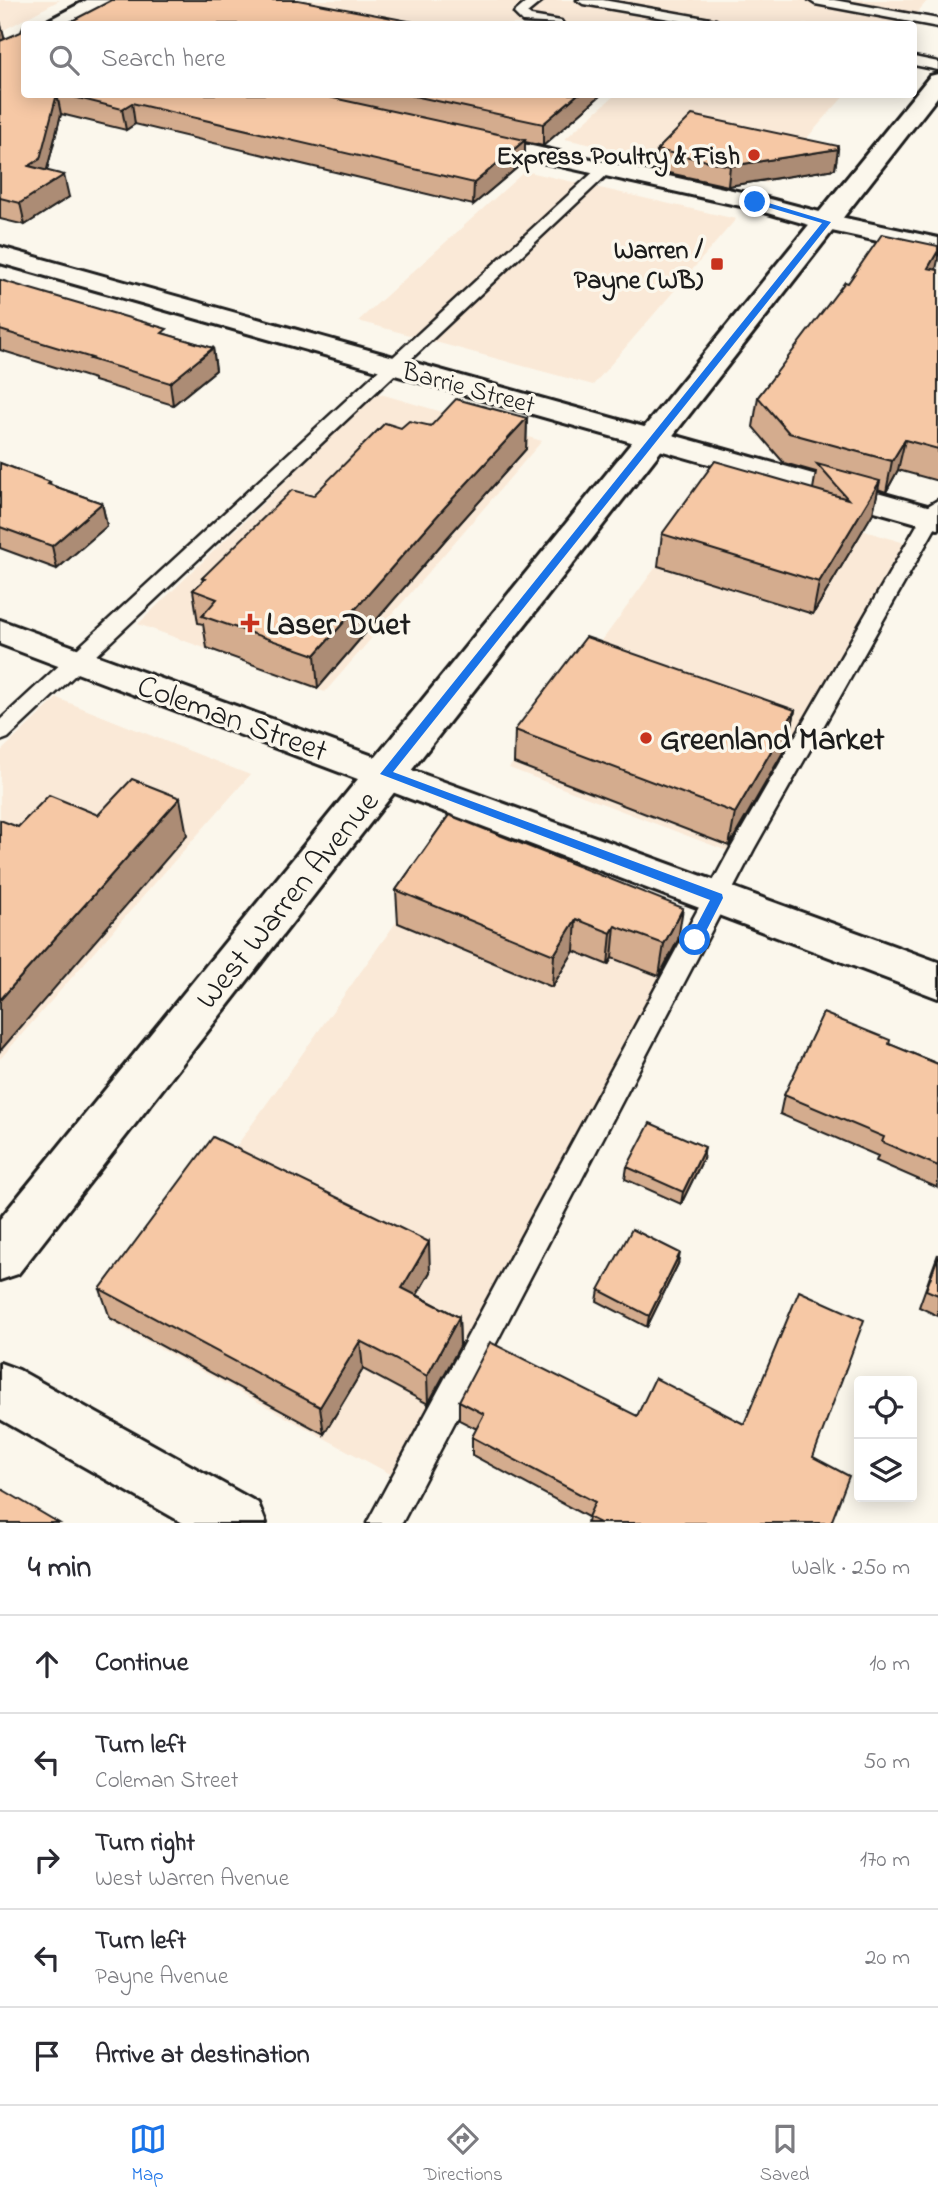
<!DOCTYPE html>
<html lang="en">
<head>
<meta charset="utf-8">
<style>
	:root { --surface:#fff; --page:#f7f7f7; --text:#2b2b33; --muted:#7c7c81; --line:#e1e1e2; --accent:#1a73e8 }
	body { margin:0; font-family:"Indie Flower",sans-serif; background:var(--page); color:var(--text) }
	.controls { position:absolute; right:21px; bottom:21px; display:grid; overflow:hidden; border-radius:7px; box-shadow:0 4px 18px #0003 }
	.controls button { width:63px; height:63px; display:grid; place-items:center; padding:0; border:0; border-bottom:2px solid var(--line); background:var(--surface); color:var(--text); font:35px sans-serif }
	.stop { position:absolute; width:21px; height:21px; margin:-16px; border:5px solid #1a73e8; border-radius:50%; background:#fff }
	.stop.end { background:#1a73e8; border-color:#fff; box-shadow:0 2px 7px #0008 }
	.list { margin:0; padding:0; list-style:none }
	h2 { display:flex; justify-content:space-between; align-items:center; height:91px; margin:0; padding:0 28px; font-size:30px }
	h2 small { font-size:23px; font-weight:400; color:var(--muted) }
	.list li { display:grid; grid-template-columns:46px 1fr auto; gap:21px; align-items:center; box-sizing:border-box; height:98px; padding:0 28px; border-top:2px solid var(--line) }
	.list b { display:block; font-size:26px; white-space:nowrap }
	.list p { margin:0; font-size:23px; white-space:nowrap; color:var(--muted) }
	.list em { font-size:23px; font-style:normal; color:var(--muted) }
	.icon { flex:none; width:38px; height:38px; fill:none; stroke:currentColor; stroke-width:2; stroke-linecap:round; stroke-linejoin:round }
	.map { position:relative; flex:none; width:938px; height:1523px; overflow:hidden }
	.search { position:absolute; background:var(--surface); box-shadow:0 4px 18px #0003; left:21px; right:21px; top:21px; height:77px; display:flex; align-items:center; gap:18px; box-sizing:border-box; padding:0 24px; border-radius:7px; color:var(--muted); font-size:26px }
	.sheet { height:581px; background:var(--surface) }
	nav { display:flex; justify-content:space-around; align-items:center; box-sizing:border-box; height:98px; border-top:2px solid var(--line); background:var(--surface); font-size:19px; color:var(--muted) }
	nav a { display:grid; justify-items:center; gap:4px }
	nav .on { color:var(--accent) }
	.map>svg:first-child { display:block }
</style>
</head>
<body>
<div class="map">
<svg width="938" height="1523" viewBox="0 0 938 1523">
	<rect width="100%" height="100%" fill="#fbf7ec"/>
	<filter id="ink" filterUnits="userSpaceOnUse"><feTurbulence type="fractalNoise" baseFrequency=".0143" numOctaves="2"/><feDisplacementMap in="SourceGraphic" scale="14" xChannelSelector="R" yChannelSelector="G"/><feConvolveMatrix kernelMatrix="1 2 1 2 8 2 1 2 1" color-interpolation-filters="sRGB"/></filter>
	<g filter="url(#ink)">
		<g fill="#fae9d7">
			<polygon points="0,0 60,0 0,32"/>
			<polygon points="261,0 928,0 907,24 383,24"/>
			<polygon points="615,95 845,95 767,183 565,139"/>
			<polygon points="525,171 736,219 593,385 358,321"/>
			<polygon points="377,393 542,441 325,692 138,624"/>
			<polygon points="715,486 905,543 730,852 509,768"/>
			<polygon points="57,698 250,775 0,1059 0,752"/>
			<polygon points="449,848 686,941 394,1476 111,1322"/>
		</g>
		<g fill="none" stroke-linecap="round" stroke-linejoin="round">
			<g stroke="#1c1c1c" stroke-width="5">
				<g id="lane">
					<polygon points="529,0 543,0 527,13 531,16 561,21 563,24 523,22 514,13"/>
					<polygon points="577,0 603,0 716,20 722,24 699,24 583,4"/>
					<polygon points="809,0 834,0 938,19 938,27 815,4"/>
					<polygon points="914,57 938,62 938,70 914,65"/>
					<polygon points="605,165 612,169 610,172 8,738 0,741 0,720 600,166"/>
					<polygon points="938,500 938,523 754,849 402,1523 367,1523 731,848 928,506"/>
				</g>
			</g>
			<g stroke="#1c1c1c" stroke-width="6">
				<g id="street">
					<polygon points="87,0 112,0 109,4 71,24 46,24 49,20"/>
					<polygon points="473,133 755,195 831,215 938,238 938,254 827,230 750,208 465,145 461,140 465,135"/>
					<polygon points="0,247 938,509 938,529 0,263"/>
					<polygon points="0,620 938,962 938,998 0,644"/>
					<polygon points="0,1363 19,1370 258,1503 266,1523 183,1523 0,1419"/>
				</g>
			</g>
			<g stroke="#1c1c1c" stroke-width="6">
				<polygon id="secondary" points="938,74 938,96 18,1274 0,1280 0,1219 930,76"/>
			</g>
			<use href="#lane" fill="#fbf7ec" fill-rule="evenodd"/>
			<use href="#street" fill="#fbf7ec" fill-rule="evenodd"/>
			<use href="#secondary" fill="#fbf7ec" fill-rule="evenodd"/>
		</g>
		<g fill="#d4ac8e" stroke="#1c1c1c" stroke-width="2">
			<polygon points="0,21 4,39 24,94 602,94 543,146 525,142 525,161 473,205 135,124 126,130 61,114 47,170 69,197 25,225 0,219"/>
			<polygon points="838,149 835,169 728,186 655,170 657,150"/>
			<polygon points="936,269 938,270 938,481 898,470 886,492 878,489 873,513 813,614 658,566 662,534 813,489 816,472 784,463 753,427 758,397 848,283"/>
			<polygon points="0,280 168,335 213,348 216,370 173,405 94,381 94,379 0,350"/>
			<polygon points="527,418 526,449 446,539 318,688 207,648 203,624 198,623 193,590 203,581 202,578 313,496 401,428"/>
			<polygon points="0,463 50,482 51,485 102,503 107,526 57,569 0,548"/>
			<polygon points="795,710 789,742 729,846 514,763 515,730"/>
			<polygon points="449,815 678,940 659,976 612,958 608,965 574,951 552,987 398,923 396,890"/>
			<polygon points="889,1044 938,1064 938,1188 876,1161 878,1156 780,1114 784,1095"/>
			<polygon points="703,1159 681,1204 625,1179 627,1167"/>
			<polygon points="938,1254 938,1316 919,1307"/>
			<polygon points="678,1264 647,1327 597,1301 599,1290"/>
			<polygon points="430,1272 417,1295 459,1317 460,1346 428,1404 363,1369 324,1434 110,1318 100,1289"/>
			<polygon points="459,1401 744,1424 813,1457 831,1523 587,1523 588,1517 472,1455 472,1437 477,1429 459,1420"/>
		</g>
		<g fill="#ac8c74" stroke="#1c1c1c" stroke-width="2">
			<polygon points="0,21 5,41 0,44"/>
			<polygon points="57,94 61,114 44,181 29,166"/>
			<polygon points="578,94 602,94 543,146 543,124"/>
			<polygon points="132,103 135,124 126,130 122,109"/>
			<polygon points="525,140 525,161 473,205 474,183"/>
			<polygon points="838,149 835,169 728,186 730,166"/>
			<polygon points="64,175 69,197 25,225 20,203"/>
			<polygon points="938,251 938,260 935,274 928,268"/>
			<polygon points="213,348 216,370 173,405 170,383"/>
			<polygon points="527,418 526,449 446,539 318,688 315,655 445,507"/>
			<polygon points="905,440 898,470 886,492 892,461"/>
			<polygon points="880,481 873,513 813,614 819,582"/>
			<polygon points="102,503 107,526 57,569 52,546"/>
			<polygon points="795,710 789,742 729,846 735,813"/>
			<polygon points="180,798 187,835 0,1051 0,1000"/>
			<polygon points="683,908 678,940 659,976 664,944"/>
			<polygon points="576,919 574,951 552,987 554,955"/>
			<polygon points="615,926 612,958 608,965 611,933"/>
			<polygon points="705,1147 703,1159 681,1204 683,1192"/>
			<polygon points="429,1242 430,1272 404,1317 402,1288"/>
			<polygon points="680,1253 678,1264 647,1327 649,1316"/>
			<polygon points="459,1317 460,1346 428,1404 427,1376"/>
			<polygon points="360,1341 363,1369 324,1434 320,1407"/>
		</g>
		<g fill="#f6c8a5" stroke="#1c1c1c" stroke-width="2">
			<polygon points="112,0 298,0 424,24 66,24"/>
			<polygon points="23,26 24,26 24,94 57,94 40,159 29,166 64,175 20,203 0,198 0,41 21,32"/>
			<polygon points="62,94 315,94 525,140 474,183 132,103 122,109"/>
			<polygon points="405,94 578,94 543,124"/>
			<polygon points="692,115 838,146 838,149 730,166 657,150"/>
			<polygon points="882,234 938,246 938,251 928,268 938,270 938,449 905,440 892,461 789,433 758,397 845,282 848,283"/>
			<polygon points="0,280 167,329 162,333 213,348 170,383 90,359 92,358 0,330"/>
			<polygon points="456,399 527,418 445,507 315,655 202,616 217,599 193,590 205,579 202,578 292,490 313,496 385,423 401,428 409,421 431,426"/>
			<polygon points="715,461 848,499 817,464 880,481 819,582 662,534"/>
			<polygon points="0,463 50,482 48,484 102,503 52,546 0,527"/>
			<polygon points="586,637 795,710 735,813 515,730"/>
			<polygon points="132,779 180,798 0,1000 0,820 18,827 49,795 98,815"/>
			<polygon points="449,815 683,908 664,944 615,926 611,933 576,919 554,955 396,890"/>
			<polygon points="823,1013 890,1040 889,1044 938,1064 938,1166 882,1142 884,1137 784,1095"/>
			<polygon points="650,1123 705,1147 683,1192 627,1167"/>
			<polygon points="213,1137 429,1242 402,1288 459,1317 427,1376 360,1341 320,1407 100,1289"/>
			<polygon points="632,1229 680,1253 649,1316 599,1290"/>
			<polygon points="938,1257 938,1295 926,1290"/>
			<polygon points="799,1291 864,1320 813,1457 849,1476 831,1523 600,1523 588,1517 595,1502 472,1437 484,1414 459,1401 490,1342 637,1416 655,1378 744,1424"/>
			<polygon points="0,1488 59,1523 0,1523"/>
		</g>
	</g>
	<polygon fill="#1a73e8" points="755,199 831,222 393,772 722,894 723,898 700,943 695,945 689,940 710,900 380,774 822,223 753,203"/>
	<g fill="#c8321e" stroke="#fbf7ec" stroke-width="2.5">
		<circle cx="754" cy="155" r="7"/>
		<rect x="710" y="257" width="14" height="14" rx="3.5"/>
		<path d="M246.5 612.5h7v7h7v7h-7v7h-7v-7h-7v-7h7z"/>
		<circle cx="646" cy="738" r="7"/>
	</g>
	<g text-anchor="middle" stroke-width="7" stroke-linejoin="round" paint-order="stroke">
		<g font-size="26" font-weight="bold" fill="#1c1c1c" stroke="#fbf7ec" text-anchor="end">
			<text x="740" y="164">Express Poultry &amp; Fish</text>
			<text x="703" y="258">Warren /<tspan x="703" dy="30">Payne (WB)</tspan></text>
		</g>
		<g font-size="26" fill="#1c1c1c" stroke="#fbf7ec">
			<text transform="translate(469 387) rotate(15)" y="9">Barrie Street</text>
		</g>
		<g font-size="32" font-weight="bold" fill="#1c1c1c" stroke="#fbf7ec" text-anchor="start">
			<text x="266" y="634">Laser Duet</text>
			<text x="660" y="749">Greenland Market</text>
		</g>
		<g font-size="32" fill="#1c1c1c" stroke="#fbf7ec">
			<text transform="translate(233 717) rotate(20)" y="11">Coleman Street</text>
			<text transform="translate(286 899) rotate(-51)" y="11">West Warren Avenue</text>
		</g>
	</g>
</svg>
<div class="controls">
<button><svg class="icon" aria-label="locate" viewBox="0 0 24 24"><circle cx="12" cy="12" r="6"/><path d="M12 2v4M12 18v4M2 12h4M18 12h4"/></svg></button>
<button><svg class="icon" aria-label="layers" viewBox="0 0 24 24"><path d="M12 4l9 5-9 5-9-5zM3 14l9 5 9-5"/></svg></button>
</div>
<div class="stop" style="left:695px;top:940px"></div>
<div class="stop end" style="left:755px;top:202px"></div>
<div class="search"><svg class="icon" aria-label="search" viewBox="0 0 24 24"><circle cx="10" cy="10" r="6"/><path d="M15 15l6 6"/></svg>Search here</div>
</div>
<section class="sheet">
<h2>4 min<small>Walk · 250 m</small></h2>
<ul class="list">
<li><svg class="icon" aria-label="ahead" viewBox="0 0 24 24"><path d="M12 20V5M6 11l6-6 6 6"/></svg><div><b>Continue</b></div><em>10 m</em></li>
<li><svg class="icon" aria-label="left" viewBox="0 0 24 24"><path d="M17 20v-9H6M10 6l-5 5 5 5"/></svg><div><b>Turn left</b><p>Coleman Street</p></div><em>50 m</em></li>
<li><svg class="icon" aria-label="right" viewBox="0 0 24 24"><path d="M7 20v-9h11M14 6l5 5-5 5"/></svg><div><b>Turn right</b><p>West Warren Avenue</p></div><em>170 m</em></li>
<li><svg class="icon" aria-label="left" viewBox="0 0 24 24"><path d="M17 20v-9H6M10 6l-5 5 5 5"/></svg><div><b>Turn left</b><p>Payne Avenue</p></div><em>20 m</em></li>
<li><svg class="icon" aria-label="arrive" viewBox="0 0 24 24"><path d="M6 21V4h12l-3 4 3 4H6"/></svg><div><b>Arrive at destination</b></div></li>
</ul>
</section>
<nav>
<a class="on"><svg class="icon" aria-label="map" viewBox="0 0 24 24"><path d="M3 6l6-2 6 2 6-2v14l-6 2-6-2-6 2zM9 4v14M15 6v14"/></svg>Map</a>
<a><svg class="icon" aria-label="directions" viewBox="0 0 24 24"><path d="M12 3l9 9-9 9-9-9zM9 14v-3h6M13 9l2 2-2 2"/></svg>Directions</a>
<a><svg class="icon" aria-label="saved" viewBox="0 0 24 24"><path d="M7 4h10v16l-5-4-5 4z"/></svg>Saved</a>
</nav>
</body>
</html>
